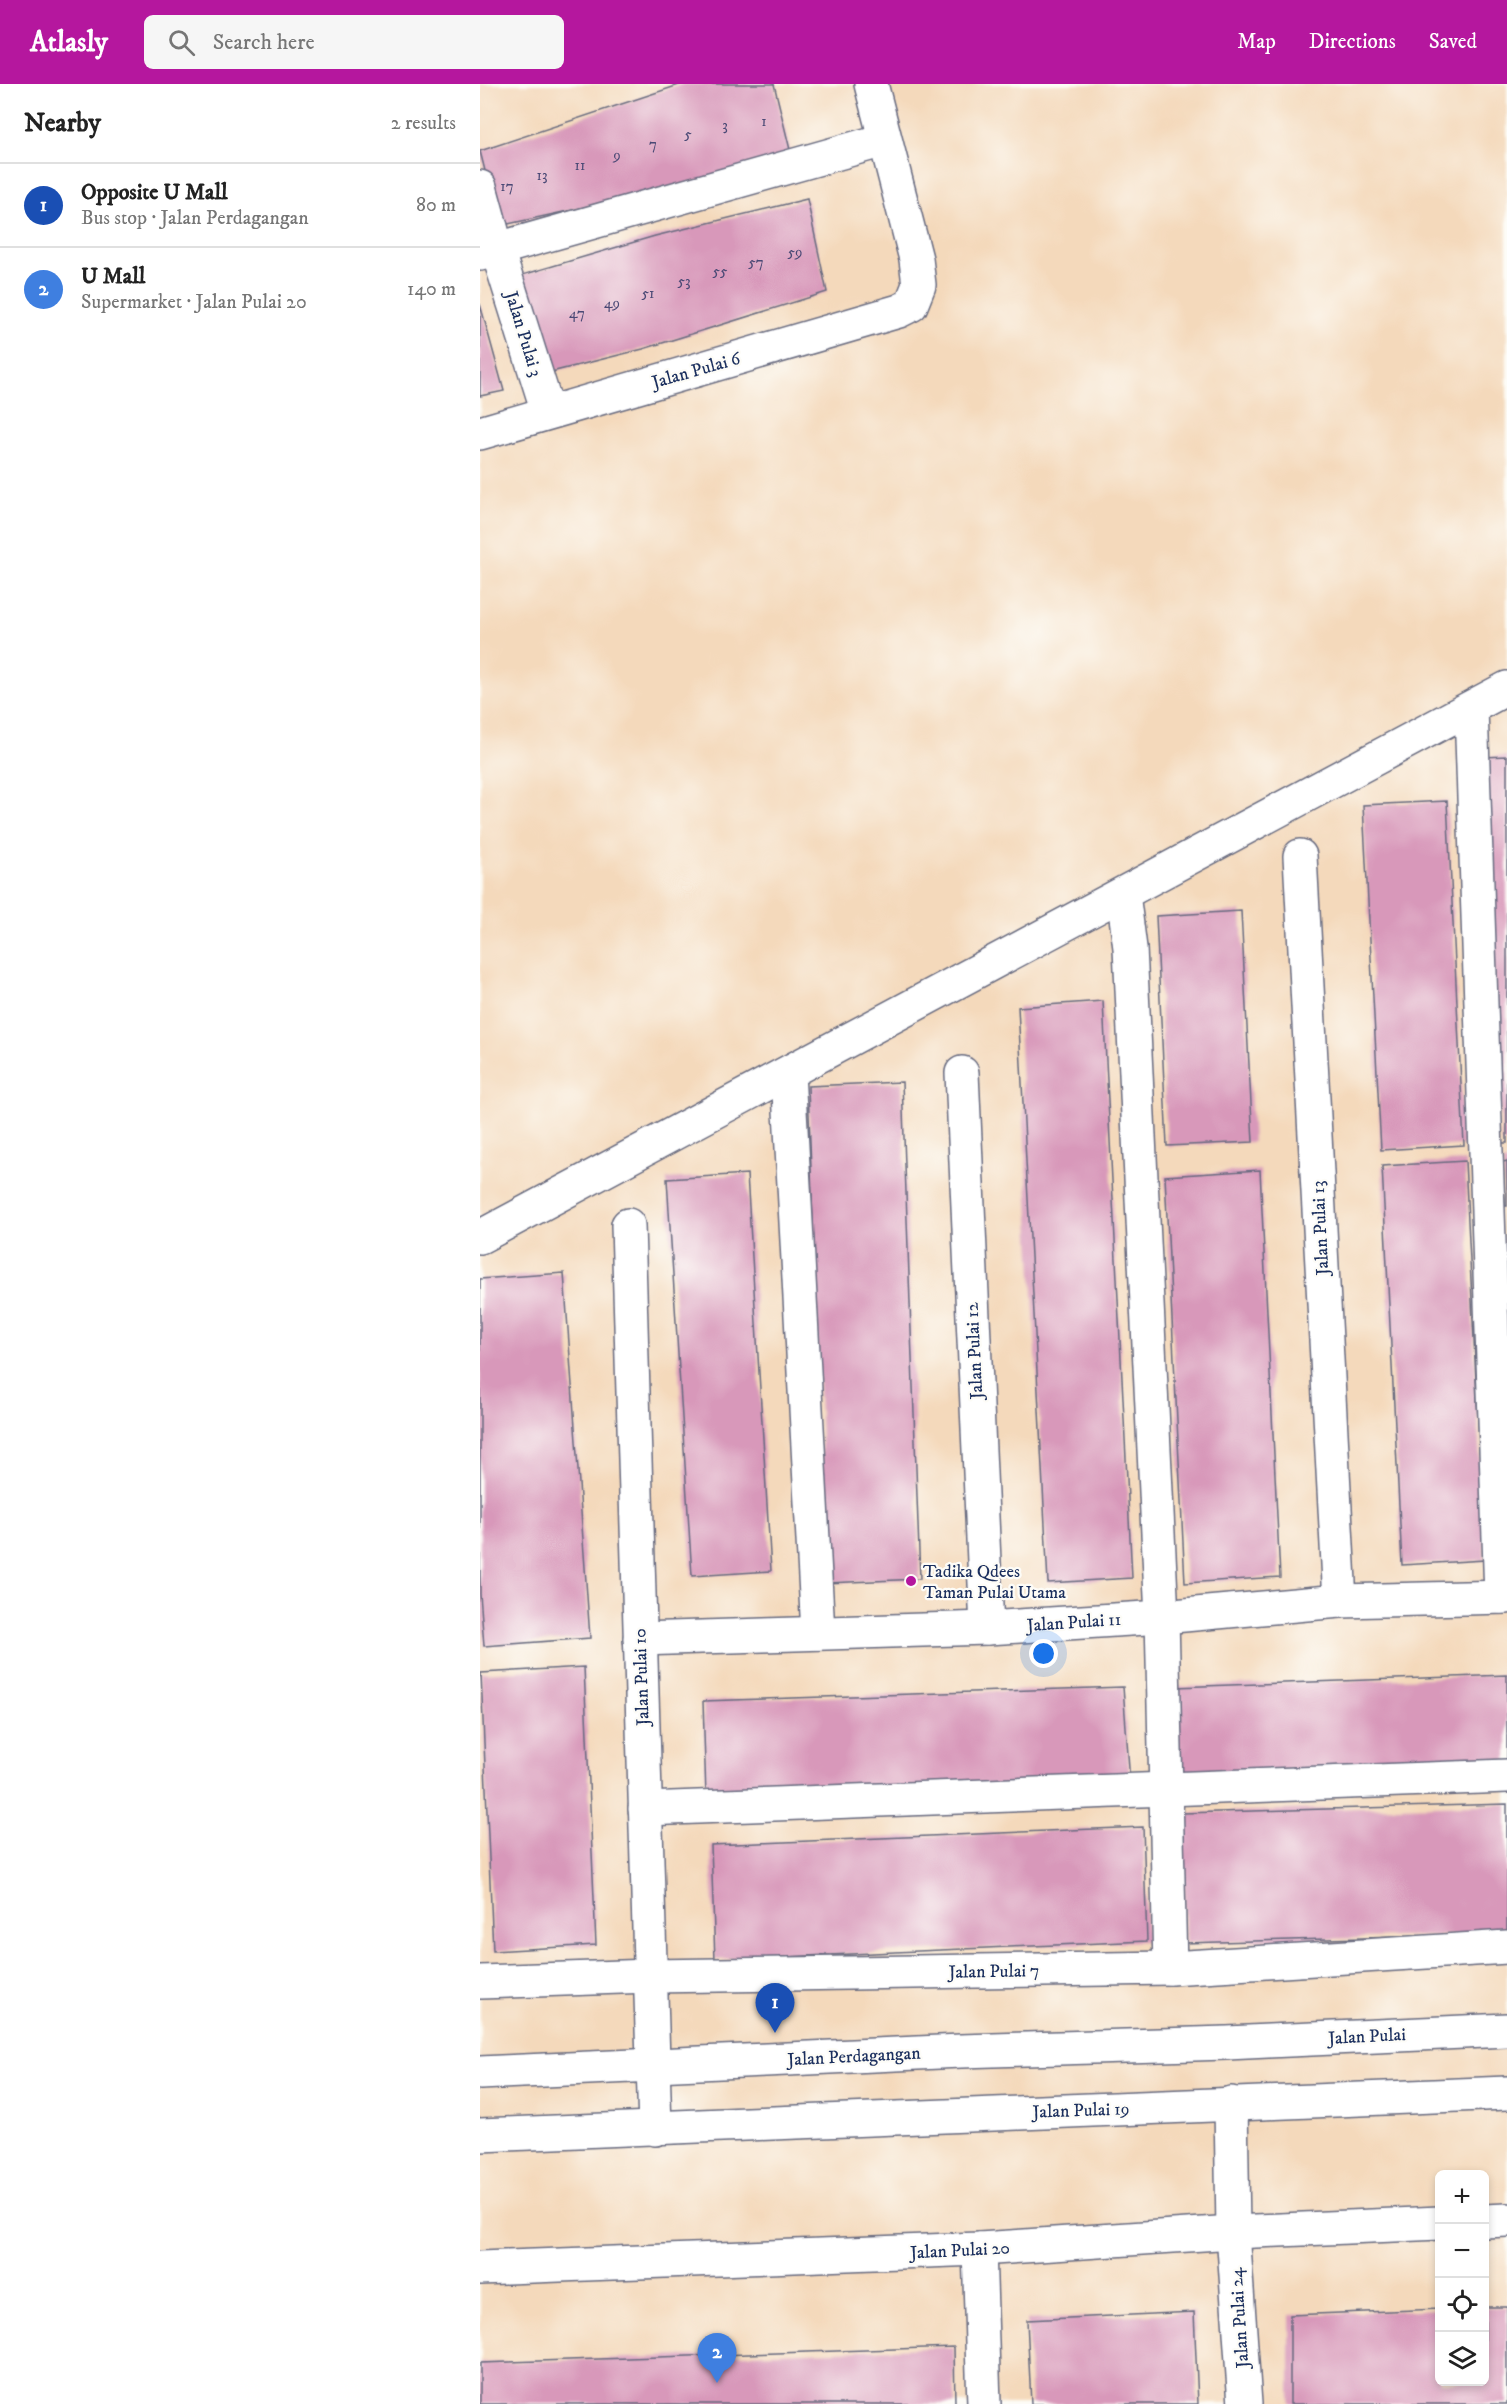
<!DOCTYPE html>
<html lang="en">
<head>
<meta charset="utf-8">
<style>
	:root { --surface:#fff; --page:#f6f6f6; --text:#222; --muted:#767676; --line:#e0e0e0; --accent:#b5179e }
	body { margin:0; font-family:"IM FELL DW Pica",serif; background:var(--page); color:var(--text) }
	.controls { position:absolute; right:18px; bottom:18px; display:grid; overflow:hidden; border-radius:9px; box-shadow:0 3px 9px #0003 }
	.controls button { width:54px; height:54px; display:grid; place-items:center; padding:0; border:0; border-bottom:2px solid var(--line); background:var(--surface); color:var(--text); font:30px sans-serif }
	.you { position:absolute; left:564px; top:1570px; width:21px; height:21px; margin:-15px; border:4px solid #fff; border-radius:50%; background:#1a73e8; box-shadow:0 0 0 9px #1a73e833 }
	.badge { display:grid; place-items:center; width:39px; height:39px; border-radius:50%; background:var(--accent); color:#fff; font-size:20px; font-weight:700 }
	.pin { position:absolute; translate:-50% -50px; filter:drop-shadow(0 2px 3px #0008) }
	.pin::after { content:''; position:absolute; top:32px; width:21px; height:18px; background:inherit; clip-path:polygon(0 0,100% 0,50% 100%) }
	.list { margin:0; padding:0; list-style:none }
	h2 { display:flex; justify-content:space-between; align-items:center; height:78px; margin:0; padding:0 24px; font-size:26px }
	h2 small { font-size:20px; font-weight:400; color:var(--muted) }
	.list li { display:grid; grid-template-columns:39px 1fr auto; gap:18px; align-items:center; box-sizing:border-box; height:84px; padding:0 24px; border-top:2px solid var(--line) }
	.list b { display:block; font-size:22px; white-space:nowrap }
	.list p { margin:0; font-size:20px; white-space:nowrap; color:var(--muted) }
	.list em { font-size:20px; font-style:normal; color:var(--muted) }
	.icon { flex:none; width:33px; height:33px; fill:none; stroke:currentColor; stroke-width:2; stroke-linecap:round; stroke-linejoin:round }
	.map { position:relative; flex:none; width:1027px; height:2320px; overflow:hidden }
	header { display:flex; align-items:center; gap:36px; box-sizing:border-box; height:84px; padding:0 30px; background:var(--accent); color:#fff }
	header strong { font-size:28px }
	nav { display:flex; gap:33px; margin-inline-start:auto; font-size:21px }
	.search { width:420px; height:54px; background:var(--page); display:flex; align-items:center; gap:15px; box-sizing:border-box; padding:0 21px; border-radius:9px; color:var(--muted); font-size:22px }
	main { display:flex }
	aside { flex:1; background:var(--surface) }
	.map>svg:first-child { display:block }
</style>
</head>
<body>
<header>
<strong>Atlasly</strong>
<div class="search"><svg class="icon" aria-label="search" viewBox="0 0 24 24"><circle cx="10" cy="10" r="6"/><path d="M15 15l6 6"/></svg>Search here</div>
<nav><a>Map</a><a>Directions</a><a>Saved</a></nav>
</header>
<main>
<aside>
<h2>Nearby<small>2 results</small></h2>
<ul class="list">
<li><span class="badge" style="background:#1a4fb4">1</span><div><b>Opposite U Mall</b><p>Bus stop · Jalan Perdagangan</p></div><em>80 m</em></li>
<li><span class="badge" style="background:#3f7fe0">2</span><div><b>U Mall</b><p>Supermarket · Jalan Pulai 20</p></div><em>140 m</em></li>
</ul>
</aside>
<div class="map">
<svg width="1027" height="2320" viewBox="0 0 1027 2320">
	<rect width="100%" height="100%" fill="#fdfcf7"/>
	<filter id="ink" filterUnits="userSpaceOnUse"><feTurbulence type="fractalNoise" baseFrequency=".0167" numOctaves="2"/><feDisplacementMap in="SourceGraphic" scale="12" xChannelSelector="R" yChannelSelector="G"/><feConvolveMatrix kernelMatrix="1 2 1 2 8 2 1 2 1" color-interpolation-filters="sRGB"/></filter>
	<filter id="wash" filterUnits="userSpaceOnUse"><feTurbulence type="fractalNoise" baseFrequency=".008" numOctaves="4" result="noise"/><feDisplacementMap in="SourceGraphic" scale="24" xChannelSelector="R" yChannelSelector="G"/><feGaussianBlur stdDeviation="1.35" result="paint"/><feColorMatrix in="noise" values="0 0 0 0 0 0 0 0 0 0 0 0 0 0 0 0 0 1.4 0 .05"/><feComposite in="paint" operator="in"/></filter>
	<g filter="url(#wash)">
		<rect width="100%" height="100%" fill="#f4d9bb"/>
		<g id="blocks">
			<g fill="#d898ba">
				<polygon points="202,0 294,0 312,74 166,110 19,142 0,67"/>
				<polygon points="327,115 347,208 163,265 63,290 32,194 175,152"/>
				<polygon points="0,220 24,307 0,312"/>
				<polygon points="1027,672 1027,1059 1022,1059 1003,673"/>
				<polygon points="967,717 984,1061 901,1066 883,721"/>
				<polygon points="761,827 773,1058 687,1062 676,832"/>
				<polygon points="623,917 652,1494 568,1499 538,923"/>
				<polygon points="422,998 440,1495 346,1499 328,1002"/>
				<polygon points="985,1077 1005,1476 922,1481 902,1082"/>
				<polygon points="1027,1077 1027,1122 1025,1122 1023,1078"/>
				<polygon points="780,1086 800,1493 705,1499 685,1092"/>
				<polygon points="267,1090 291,1487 212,1492 187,1095"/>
				<polygon points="84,1189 110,1554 4,1562 0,1510 0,1195"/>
				<polygon points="104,1583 116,1861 13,1867 1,1589"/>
				<polygon points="1027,1591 1027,1685 700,1699 695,1603"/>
				<polygon points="643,1603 650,1698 226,1712 223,1617"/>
				<polygon points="1027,1720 1027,1850 705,1859 703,1729"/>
				<polygon points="663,1743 667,1857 235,1876 231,1761"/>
				<polygon points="1005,2223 1027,2223 1027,2320 810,2320 810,2231 960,2225 960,2298 1005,2298"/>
				<polygon points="714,2228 718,2320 551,2320 547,2236"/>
				<polygon points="474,2263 475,2320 0,2320 0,2279"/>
			</g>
		</g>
	</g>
	<g filter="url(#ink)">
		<use href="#blocks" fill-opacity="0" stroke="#676a7f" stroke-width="1.5"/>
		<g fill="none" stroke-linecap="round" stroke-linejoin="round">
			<g stroke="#676a7f" stroke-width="36">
				<g id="minor">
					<polyline points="0,103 17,165 68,328"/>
					<polyline points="0,170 404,56"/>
					<polyline points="0,349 419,227 431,221 439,201 436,175 391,0"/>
					<polyline points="991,624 1021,1513"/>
					<polyline points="820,772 860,1517"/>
					<polyline points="643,810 650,864 682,1533 690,1884"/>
					<polyline points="308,989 338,1549"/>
					<polyline points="482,989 507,1544"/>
					<polyline points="148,1141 175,2045"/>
					<polyline points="0,1153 1027,604"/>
					<polyline points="160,1555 507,1544 682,1533 860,1517 1027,1513"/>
					<polyline points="165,1725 1027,1692"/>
					<polyline points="0,1898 170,1892 690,1884 1027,1863"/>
					<polyline points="751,2019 753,2148 765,2320"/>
					<polyline points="1004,2137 1027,2136"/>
					<polyline points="499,2165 504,2320"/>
					<polyline points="0,2184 499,2165 753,2148 960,2139"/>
				</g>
			</g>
			<g stroke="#676a7f" stroke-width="36">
				<g id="major">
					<polyline points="0,1989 481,1967 747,1959 1027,1946"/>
					<polyline points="0,2051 1027,2009"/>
				</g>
			</g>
			<use href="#minor" stroke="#fff" stroke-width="33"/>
			<use href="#major" stroke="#fff" stroke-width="33"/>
		</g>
	</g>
	<circle fill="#b5179e" stroke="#fdfcf7" stroke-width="2" cx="431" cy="1497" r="6"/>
	<g text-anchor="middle" stroke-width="4.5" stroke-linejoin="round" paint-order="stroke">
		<g font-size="15" fill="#4a4975">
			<text x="284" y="42">1</text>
			<text x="245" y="46">3</text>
			<text x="208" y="55">5</text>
			<text x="173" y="65">7</text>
			<text x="137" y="76">9</text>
			<text x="100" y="86">11</text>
			<text x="62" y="96">13</text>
			<text x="27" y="107">17</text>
			<text x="315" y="173">59</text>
			<text x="276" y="183">57</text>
			<text x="240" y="192">55</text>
			<text x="204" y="202">53</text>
			<text x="168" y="214">51</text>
			<text x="132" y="224">49</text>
			<text x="97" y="234">47</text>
		</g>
		<g font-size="18" fill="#1b2f5e" stroke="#fdfcf7">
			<text transform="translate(44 250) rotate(73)" y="6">Jalan Pulai 3</text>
			<text transform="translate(216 286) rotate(-16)" y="6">Jalan Pulai 6</text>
			<text transform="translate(840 1144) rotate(-93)" y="6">Jalan Pulai 13</text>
			<text transform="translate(494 1267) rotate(-93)" y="6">Jalan Pulai 12</text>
			<text transform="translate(594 1538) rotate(-4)" y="6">Jalan Pulai 11</text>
			<text transform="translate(161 1593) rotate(-92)" y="6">Jalan Pulai 10</text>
			<text transform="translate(514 1887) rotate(-1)" y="6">Jalan Pulai 7</text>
			<text transform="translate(887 1952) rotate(-3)" y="6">Jalan Pulai</text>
			<text transform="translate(374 1972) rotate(-3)" y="6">Jalan Perdagangan</text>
			<text transform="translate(601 2026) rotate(-2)" y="6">Jalan Pulai 19</text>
			<text transform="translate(480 2166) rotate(-3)" y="6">Jalan Pulai 20</text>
			<text transform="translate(759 2234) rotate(-94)" y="6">Jalan Pulai 24</text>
		</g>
		<g font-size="18" fill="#1b2f5e" stroke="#fdfcf7" text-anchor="start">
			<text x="443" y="1493">Tadika Qdees<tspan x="443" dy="21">Taman Pulai Utama</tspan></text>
		</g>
	</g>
</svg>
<div class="controls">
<button>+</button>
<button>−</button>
<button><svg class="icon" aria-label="locate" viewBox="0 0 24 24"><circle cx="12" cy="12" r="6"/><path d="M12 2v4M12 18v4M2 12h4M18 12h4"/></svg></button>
<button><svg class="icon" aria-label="layers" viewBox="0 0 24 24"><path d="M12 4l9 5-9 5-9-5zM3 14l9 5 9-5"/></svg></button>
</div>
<div class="you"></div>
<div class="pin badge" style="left:295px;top:1949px;background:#1a4fb4">1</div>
<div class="pin badge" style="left:237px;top:2299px;background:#3f7fe0">2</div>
</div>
</main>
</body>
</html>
